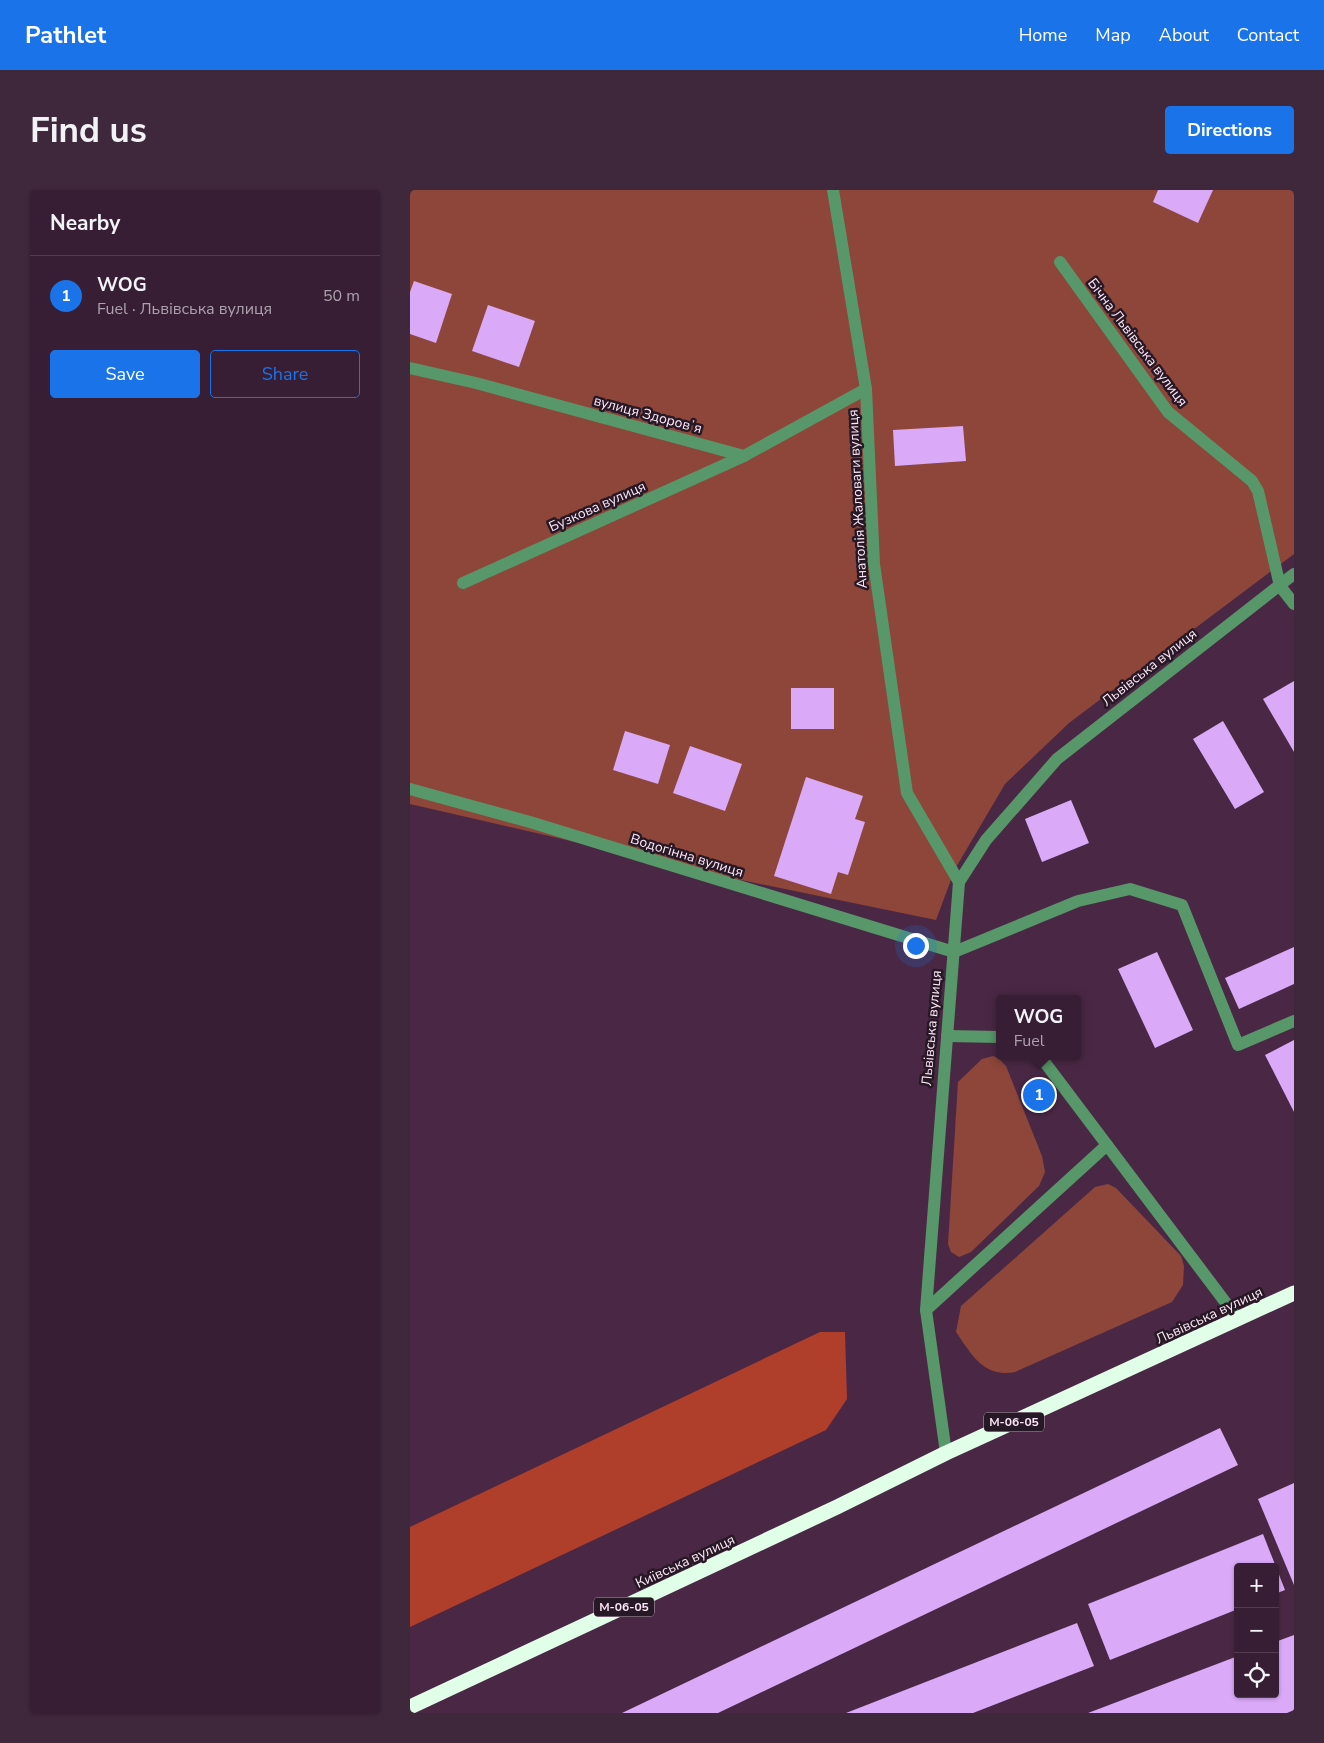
<!DOCTYPE html>
<html lang="en">
<head>
<meta charset="utf-8">
<style>
	:root { --surface:#381e34; --page:#3f273c; --text:#f1f3f6; --muted:#aba2ac; --line:#523c4f; --accent:#1a73e8 }
	body { margin:0; font-family:"Nunito Sans",sans-serif; background:var(--page); color:var(--text) }
	.controls { position:absolute; right:15px; bottom:15px; display:grid; overflow:hidden; border-radius:5px; box-shadow:0 1px 4px #0004 }
	.controls button { width:45px; height:45px; display:grid; place-items:center; padding:0; border:0; border-bottom:1px solid var(--line); background:var(--surface); color:var(--text); font:25px sans-serif }
	.you { position:absolute; left:505px; top:755px; width:18px; height:18px; margin:-12px; border:4px solid #fff; border-radius:50%; background:#1a73e8; box-shadow:0 0 0 8px #1a73e833 }
	.badge { display:grid; place-items:center; width:32px; height:32px; border-radius:50%; background:var(--accent); color:#fff; font-size:16px; font-weight:700 }
	.pin { position:absolute; translate:-50% -50%; border:2px solid #fff; box-shadow:0 1px 5px #0006 }
	.popup { position:absolute; left:586px; top:805px; width:85px; height:65px; box-sizing:border-box; display:grid; place-content:center; border-radius:5px; background:var(--surface); filter:drop-shadow(0 1px 4px #0005); font-size:16px; white-space:nowrap; color:var(--muted) }
	.popup b { font-size:19px; color:var(--text) }
	.popup::after { content:''; position:absolute; left:50%; top:100%; margin-left:-10px; border:10px solid transparent; border-top-color:var(--surface) }
	.list { margin:0; padding:0; list-style:none }
	h2 { display:flex; justify-content:space-between; align-items:center; height:65px; margin:0; padding:0 20px; font-size:21px }
	h2 small { font-size:16px; font-weight:400; color:var(--muted) }
	.list li { display:grid; grid-template-columns:32px 1fr auto; gap:15px; align-items:center; box-sizing:border-box; height:80px; padding:0 20px; border-top:1px solid var(--line) }
	.list b { display:block; font-size:19px; white-space:nowrap }
	.list p { margin:0; font-size:16px; white-space:nowrap; color:var(--muted) }
	.list em { font-size:16px; font-style:normal; color:var(--muted) }
	.actions { display:flex; gap:10px; padding:15px 20px }
	.actions a { flex:1; padding:11px 0; border:1px solid var(--accent); border-radius:5px; text-align:center; font-size:18px; color:var(--accent) }
	.actions .main { background:var(--accent); color:#fff }
	.icon { flex:none; width:28px; height:28px; fill:none; stroke:currentColor; stroke-width:2; stroke-linecap:round; stroke-linejoin:round }
	.map { position:relative; flex:none; width:884px; height:1523px; overflow:hidden; border-radius:5px }
	header { display:flex; align-items:center; gap:30px; box-sizing:border-box; height:70px; padding:0 25px; background:var(--accent); color:#fff }
	header strong { font-size:24px }
	nav { display:flex; gap:28px; margin-inline-start:auto; font-size:18px }
	.intro { display:flex; align-items:center; justify-content:space-between; box-sizing:border-box; height:120px; padding:0 30px }
	h1 { margin:0; font-size:35px }
	.button { padding:12px 22px; border-radius:5px; background:var(--accent); color:#fff; font-size:18px; font-weight:700 }
	main { display:flex; gap:30px; padding:0 30px }
	aside { flex:1; background:var(--surface); border-radius:5px; box-shadow:0 1px 4px #0004 }
	.map>svg:first-child { display:block }
</style>
</head>
<body>
<header>
<strong>Pathlet</strong>
<nav><a>Home</a><a>Map</a><a>About</a><a>Contact</a></nav>
</header>
<div class="intro"><h1>Find us</h1><a class="button">Directions</a></div>
<main>
<aside>
<h2>Nearby<small></small></h2>
<ul class="list">
<li><span class="badge">1</span><div><b>WOG</b><p>Fuel · Львівська вулиця</p></div><em>50 m</em></li>
</ul>
<div class="actions"><a class="main">Save</a><a>Share</a></div>
</aside>
<div class="map">
<svg width="884" height="1523" viewBox="0 0 884 1523">
	<rect width="100%" height="100%" fill="#4a2845"/>
	<g fill="#8d4639">
		<polygon points="0,0 884,0 884,364 659,533 595,594 545,679 526,730 312,686 0,614"/>
		<polygon points="583,866 588,868 596,876 632,966 635,982 629,996 561,1062 549,1067 541,1062 538,1054 548,892 572,869"/>
		<path d="M698,994L706,998L771,1066L774,1076L773,1095L762,1112L605,1182C574,1188 562,1165 546,1142L551,1116L685,997Z"/>
	</g>
	<polygon fill="#af3f2b" points="410,1142 435,1142 437,1209 416,1240 0,1437 0,1337"/>
	<g fill="#daa9f8">
		<polygon points="748,0 803,0 788,33 743,12"/>
		<polygon points="4,91 42,104 26,153 0,144 0,102"/>
		<polygon points="78,115 125,131 109,177 62,161"/>
		<polygon points="553,236 556,271 485,276 483,240"/>
		<polygon points="884,491 884,562 853,509"/>
		<rect x="381" y="498" width="43" height="41"/>
		<polygon points="813,531 854,602 825,619 783,549"/>
		<polygon points="215,541 260,555 248,594 203,580"/>
		<polygon points="280,556 332,574 315,621 263,603"/>
		<polygon points="396,587 453,606 445,629 455,632 438,685 428,682 421,704 364,686"/>
		<polygon points="661,610 679,653 632,672 615,629"/>
		<polygon points="884,757 884,794 829,819 815,788"/>
		<polygon points="747,762 783,840 745,858 708,779"/>
		<polygon points="884,850 884,922 855,865"/>
		<polygon points="810,1238 828,1275 308,1523 212,1523"/>
		<polygon points="884,1293 884,1395 848,1309"/>
		<polygon points="853,1344 875,1400 865,1404 865,1377 828,1377 828,1419 700,1470 678,1414"/>
		<polygon points="667,1433 684,1476 563,1523 436,1523"/>
		<polygon points="884,1445 884,1520 877,1523 678,1523 828,1466 828,1504 865,1504 865,1452"/>
	</g>
	<g fill="none" stroke-linecap="round" stroke-linejoin="round">
		<g stroke="#57976a" stroke-width="12">
			<polyline points="423,0 456,199 464,374 497,603 549,692"/>
			<polyline points="650,72 758,222 842,291 848,301 870,396 884,414"/>
			<polyline points="0,178 66,193 334,266 456,199"/>
			<polyline points="53,393 334,266"/>
			<polyline points="0,599 120,632 544,762 668,711 720,699 772,715 828,855 884,831"/>
			<polyline points="537,846 590,847"/>
			<polyline points="630,866 828,1129"/>
			<polyline points="516,1120 697,955"/>
			<polyline points="536,1263 516,1120 549,692 576,650 647,569 884,384"/>
		</g>
		<polyline stroke="#e1fee8" stroke-width="15" points="0,1517 427,1317 536,1263 884,1103"/>
	</g>
	<g text-anchor="middle" stroke-width="5" stroke-linejoin="round" paint-order="stroke">
		<g fill="#271825" stroke="#bea9b9" stroke-width="1">
			<rect x="574" y="1222.5" width="60" height="19" rx="4"/>
			<rect x="184" y="1407.5" width="60" height="19" rx="4"/>
		</g>
		<g font-size="12" font-weight="bold" fill="#fee7f9">
			<text x="604" y="1236">М-06-05</text>
			<text x="214" y="1421">М-06-05</text>
		</g>
		<g font-size="14" fill="#fee7f9" stroke="#271825">
			<text transform="translate(728 152) rotate(53)" y="5">Бічна Львівська вулиця</text>
			<text transform="translate(238 224) rotate(15)" y="5">вулиця Здоровʼя</text>
			<text transform="translate(447 309) rotate(-93)" y="5">Анатолія Жаловаги вулиця</text>
			<text transform="translate(187 316) rotate(-24)" y="5">Бузкова вулиця</text>
			<text transform="translate(739 477) rotate(-38)" y="5">Львівська вулиця</text>
			<text transform="translate(277 665) rotate(17)" y="5">Водогінна вулиця</text>
			<text transform="translate(521 838) rotate(-85)" y="5">Львівська вулиця</text>
			<text transform="translate(799 1125) rotate(-25)" y="5">Львівська вулиця</text>
			<text transform="translate(275 1371) rotate(-25)" y="5">Київська вулиця</text>
		</g>
	</g>
</svg>
<div class="controls">
<button>+</button>
<button>−</button>
<button><svg class="icon" aria-label="locate" viewBox="0 0 24 24"><circle cx="12" cy="12" r="6"/><path d="M12 2v4M12 18v4M2 12h4M18 12h4"/></svg></button>
</div>
<div class="you"></div>
<div class="pin badge" style="left:629px;top:905px">1</div>
<div class="popup"><b>WOG</b>Fuel</div>
</div>
</main>
</body>
</html>
